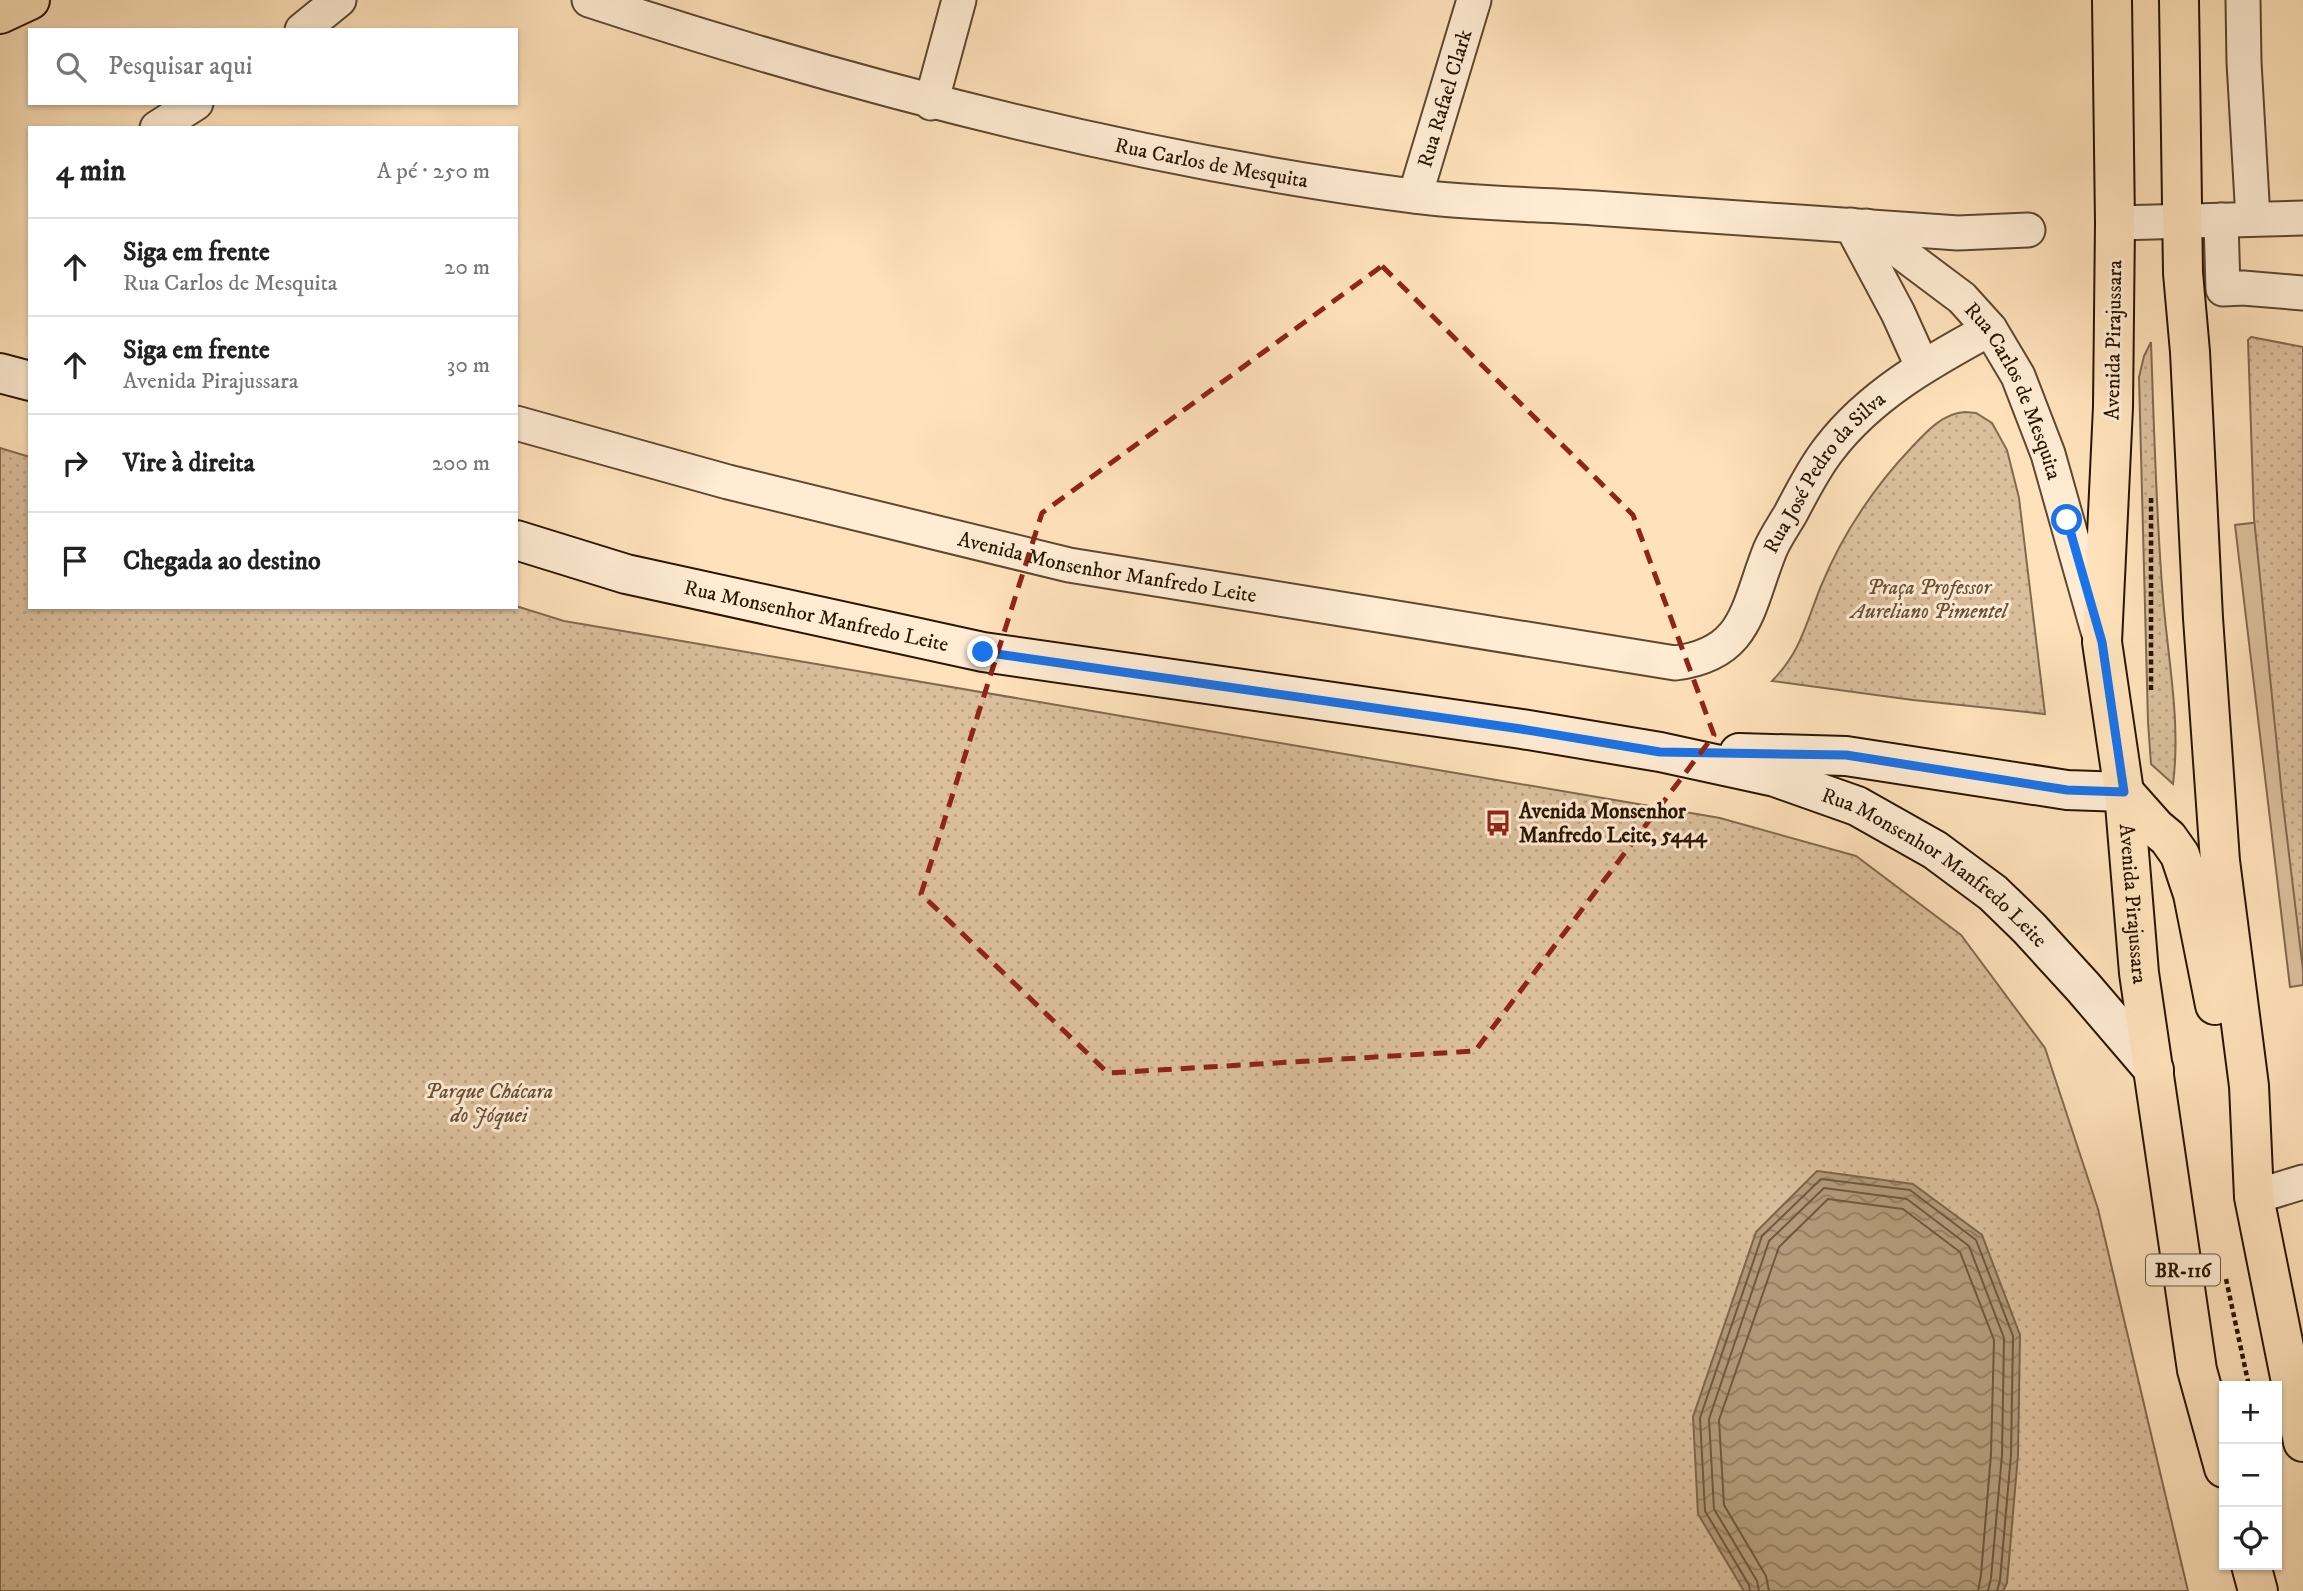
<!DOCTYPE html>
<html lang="pt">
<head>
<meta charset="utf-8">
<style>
	:root { --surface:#fff; --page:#f6f6f6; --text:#222; --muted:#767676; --line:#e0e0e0 }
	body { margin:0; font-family:"IM FELL DW Pica",serif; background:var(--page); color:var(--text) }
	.controls { position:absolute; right:21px; bottom:21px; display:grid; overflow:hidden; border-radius:0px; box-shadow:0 2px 5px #0004 }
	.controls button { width:63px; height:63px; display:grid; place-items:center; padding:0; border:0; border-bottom:2px solid var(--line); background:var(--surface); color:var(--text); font:35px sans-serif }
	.stop { position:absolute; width:21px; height:21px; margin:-16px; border:5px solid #1a73e8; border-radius:50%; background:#fff }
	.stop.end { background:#1a73e8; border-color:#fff; box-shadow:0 2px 7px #0008 }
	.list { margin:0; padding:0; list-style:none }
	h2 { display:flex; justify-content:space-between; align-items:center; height:91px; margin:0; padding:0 28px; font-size:30px }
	h2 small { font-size:23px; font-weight:400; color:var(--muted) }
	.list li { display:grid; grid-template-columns:46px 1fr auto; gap:21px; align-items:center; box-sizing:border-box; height:98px; padding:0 28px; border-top:2px solid var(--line) }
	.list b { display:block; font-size:26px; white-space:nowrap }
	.list p { margin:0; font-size:23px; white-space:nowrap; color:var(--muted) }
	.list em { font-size:23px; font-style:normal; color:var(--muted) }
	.icon { flex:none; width:38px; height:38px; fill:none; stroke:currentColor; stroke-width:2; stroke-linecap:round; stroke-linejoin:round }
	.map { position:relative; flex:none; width:2303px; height:1591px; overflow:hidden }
	.search { position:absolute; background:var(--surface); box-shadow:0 2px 5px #0004; left:28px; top:28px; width:490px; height:77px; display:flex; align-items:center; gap:18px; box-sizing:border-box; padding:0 24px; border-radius:0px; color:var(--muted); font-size:26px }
	.panel { position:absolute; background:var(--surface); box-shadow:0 2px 5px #0004; left:28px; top:126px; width:490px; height:483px; border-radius:0px }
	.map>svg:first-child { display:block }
</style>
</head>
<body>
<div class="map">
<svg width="2303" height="1591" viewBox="0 0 2303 1591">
	<defs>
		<pattern id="park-dots" width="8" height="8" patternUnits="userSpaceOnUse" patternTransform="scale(1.75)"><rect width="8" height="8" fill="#dbbf9c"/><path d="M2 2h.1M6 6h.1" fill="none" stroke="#bca385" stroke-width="1.8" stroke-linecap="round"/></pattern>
		<pattern id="water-waves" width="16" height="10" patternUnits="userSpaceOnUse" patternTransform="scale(1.75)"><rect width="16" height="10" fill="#b69c7c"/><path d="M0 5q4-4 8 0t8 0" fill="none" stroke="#947e63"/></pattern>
	</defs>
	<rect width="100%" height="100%" fill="#ffe2bb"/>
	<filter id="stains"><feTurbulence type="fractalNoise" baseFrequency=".00286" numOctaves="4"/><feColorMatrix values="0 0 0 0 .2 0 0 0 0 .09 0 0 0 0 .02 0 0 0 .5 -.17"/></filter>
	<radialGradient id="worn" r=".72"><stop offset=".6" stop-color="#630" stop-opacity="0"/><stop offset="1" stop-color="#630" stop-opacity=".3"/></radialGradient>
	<polygon fill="#dbbf9c" stroke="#826a4f" stroke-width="2" points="2303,517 2303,985 2290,987 2235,525"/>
	<g fill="url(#park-dots)" stroke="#826a4f" stroke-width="2">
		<polygon points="2251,337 2303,347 2303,970 2282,796 2254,518 2248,340"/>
		<path d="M2151,342C2154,427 2156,513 2163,598C2168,659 2181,723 2173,784L2151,764L2148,722L2139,377L2144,356Z"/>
		<path d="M1965,412L1976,413L1992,423L2007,450L2019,498L2045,714L1913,700L1772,681C1801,652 1806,623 1821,586C1843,533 1873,488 1912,447C1926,432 1943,413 1965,412Z"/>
		<polygon points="0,448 30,457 30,607 516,606 564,621 1720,818 1856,856 1961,935 2045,1048 2098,1209 2188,1591 0,1591"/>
	</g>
	<polygon fill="url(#water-waves)" stroke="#7e664b" stroke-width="2" points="1817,1171 1913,1184 1982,1235 2020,1335 2018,1455 2007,1583 2003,1591 1744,1591 1698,1514 1693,1417 1756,1232"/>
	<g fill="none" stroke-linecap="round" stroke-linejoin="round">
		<g stroke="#70583f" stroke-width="2">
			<polyline points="1750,1591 1749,1585 1705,1511 1700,1418 1762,1236 1821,1179 1910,1190 1976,1240 2013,1336 2011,1455 2000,1580 1997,1591"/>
			<polyline points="1759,1591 1757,1581 1714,1509 1709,1419 1769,1241 1824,1188 1907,1199 1969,1246 2004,1338 2002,1455 1991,1578 1988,1591"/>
			<polyline points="1769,1591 1766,1576 1724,1505 1719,1420 1779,1247 1828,1199 1903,1209 1960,1252 1994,1340 1991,1454 1981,1575 1978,1591"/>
		</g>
		<g stroke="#5e4830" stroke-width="37">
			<g id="street">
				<path id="s1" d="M589,0C857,88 1132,159 1413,196C1472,204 1534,204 1594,208C1716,216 1837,224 1958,233L2028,230"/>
				<polyline points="2243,0 2244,62 2253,219"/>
				<polyline points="302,30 339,0"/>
				<polyline points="931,103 959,0"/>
				<polyline points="157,128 196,103"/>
				<path id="s2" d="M1415,196L1474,0"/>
				<polyline points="2221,220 2223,289 2243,288 2303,293"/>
				<polyline points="2115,223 2303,218"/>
				<polyline points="1851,225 1898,313 1922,366"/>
				<path id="s3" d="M1866,226L1962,298L1990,329L2018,376L2048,454L2098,631"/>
				<path id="s4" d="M516,423L728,482L1069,565L1675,663C1748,654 1747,607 1770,550C1775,538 1784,525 1791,513C1802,492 1814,468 1829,449C1870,395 1931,361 1990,329"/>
				<polyline points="2254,1197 2303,1182"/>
			</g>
		</g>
		<g stroke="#291502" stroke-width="42">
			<g id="secondary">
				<polyline points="0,373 30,381"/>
				<path id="s5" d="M516,540L626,574L983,652L1522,729L1660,752L1775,777L1857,806L1935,850L1993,893L2029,928L2083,987L2154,1070"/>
				<polyline points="1739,753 1846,756 2067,790 2124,792"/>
			</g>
		</g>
		<g stroke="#291502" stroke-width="42">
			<g id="primary">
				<path id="s6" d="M2112,0L2115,223L2113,407L2102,642L2124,792L2139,973L2197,1370L2224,1468"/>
				<polyline points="2179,0 2183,273 2190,352 2203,618 2220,861 2249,1086 2254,1197 2303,1442"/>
				<polyline points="2124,792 2156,828 2168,838 2180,855 2193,894 2215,1005"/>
				<polyline points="2251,1565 2258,1591"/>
			</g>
		</g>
		<g stroke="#291502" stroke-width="42">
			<polyline id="highway" points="0,14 30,0"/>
		</g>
		<g stroke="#291502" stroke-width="4.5" stroke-dasharray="5 3.5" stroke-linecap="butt">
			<polyline points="2151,498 2151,692"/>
			<polyline points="2226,1279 2249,1386"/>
		</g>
		<use href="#street" stroke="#ffecd3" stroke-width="33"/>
		<use href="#secondary" stroke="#ffecd3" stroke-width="38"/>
		<use href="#primary" stroke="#ffe2bb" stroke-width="38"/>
		<use href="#highway" stroke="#ffe2bb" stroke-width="38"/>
	</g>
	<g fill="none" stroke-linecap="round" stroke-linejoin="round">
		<polyline stroke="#1a73e8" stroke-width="9" points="983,652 1521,729 1660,752 1846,755 2067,790 2124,792 2102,642 2067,520"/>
	</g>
	<path fill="none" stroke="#8f2418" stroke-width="5" stroke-dasharray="14 9" stroke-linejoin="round" d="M1382,266L1633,515L1714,735L1475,1051L1108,1073L921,894L1042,513Z"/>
	<defs>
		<g id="bus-bare" transform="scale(2.1)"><path d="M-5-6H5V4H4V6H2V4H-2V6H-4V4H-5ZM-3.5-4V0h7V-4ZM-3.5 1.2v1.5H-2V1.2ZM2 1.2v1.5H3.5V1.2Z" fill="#8f2418" stroke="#ffecd3" stroke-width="2.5" paint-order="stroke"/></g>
	</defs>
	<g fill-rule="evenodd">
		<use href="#bus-bare" x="1498" y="823"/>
	</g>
	<g text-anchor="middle" stroke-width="6" stroke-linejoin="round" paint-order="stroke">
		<rect fill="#ffecd3" stroke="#695641" stroke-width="2" x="2146" y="1254.5" width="74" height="31" rx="5"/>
		<g font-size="19" font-weight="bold" fill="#291502">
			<text x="2183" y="1277">BR-116</text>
		</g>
		<g font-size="21" fill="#291502" stroke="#ffecd3">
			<text dy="7" stroke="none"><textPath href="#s2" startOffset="102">Rua Rafael Clark</textPath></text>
			<text dy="7" stroke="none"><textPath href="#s1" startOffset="644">Rua Carlos de Mesquita</textPath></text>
			<text transform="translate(2113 340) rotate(-89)" y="7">Avenida Pirajussara</text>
			<text dy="7" stroke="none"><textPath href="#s3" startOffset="228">Rua Carlos de Mesquita</textPath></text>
			<text dy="7" stroke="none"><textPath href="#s4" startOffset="1440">Rua José Pedro da Silva</textPath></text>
			<text dy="7" stroke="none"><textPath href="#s4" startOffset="609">Avenida Monsenhor Manfredo Leite</textPath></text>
			<text dy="7" stroke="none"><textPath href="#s5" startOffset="310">Rua Monsenhor Manfredo Leite</textPath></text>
			<text dy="7" stroke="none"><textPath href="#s5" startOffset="1468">Rua Monsenhor Manfredo Leite</textPath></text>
			<text dy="7" stroke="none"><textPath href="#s6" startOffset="906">Avenida Pirajussara</textPath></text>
		</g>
		<g font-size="21" font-style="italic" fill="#675038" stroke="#ffecd3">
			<text x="1929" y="594">Praça Professor<tspan x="1929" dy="24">Aureliano Pimentel</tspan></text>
			<text x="489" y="1098">Parque Chácara<tspan x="489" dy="24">do Jóquei</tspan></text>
		</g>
		<g font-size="21" font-weight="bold" fill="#291502" stroke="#ffecd3" text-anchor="start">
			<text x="1519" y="818">Avenida Monsenhor<tspan x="1519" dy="24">Manfredo Leite, 5444</tspan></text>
		</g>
	</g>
	<rect width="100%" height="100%" filter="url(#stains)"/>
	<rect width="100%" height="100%" fill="url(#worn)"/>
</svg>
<div class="controls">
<button>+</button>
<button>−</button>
<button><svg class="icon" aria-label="locate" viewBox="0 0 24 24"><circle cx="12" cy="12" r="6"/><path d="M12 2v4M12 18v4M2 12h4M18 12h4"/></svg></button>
</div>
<div class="stop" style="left:2067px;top:520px"></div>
<div class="stop end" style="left:983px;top:652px"></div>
<div class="search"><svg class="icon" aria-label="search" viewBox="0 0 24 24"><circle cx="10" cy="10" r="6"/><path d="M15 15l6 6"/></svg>Pesquisar aqui</div>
<section class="panel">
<h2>4 min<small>A pé · 250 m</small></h2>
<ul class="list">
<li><svg class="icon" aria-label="ahead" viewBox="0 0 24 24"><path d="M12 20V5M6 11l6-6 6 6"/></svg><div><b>Siga em frente</b><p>Rua Carlos de Mesquita</p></div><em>20 m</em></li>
<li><svg class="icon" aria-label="ahead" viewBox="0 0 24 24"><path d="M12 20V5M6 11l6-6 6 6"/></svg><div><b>Siga em frente</b><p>Avenida Pirajussara</p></div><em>30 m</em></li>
<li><svg class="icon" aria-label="right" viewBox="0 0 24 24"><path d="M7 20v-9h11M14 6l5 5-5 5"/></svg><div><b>Vire à direita</b></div><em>200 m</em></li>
<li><svg class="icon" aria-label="arrive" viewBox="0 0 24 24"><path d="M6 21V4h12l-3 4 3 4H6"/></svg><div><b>Chegada ao destino</b></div></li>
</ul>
</section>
</div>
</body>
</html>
